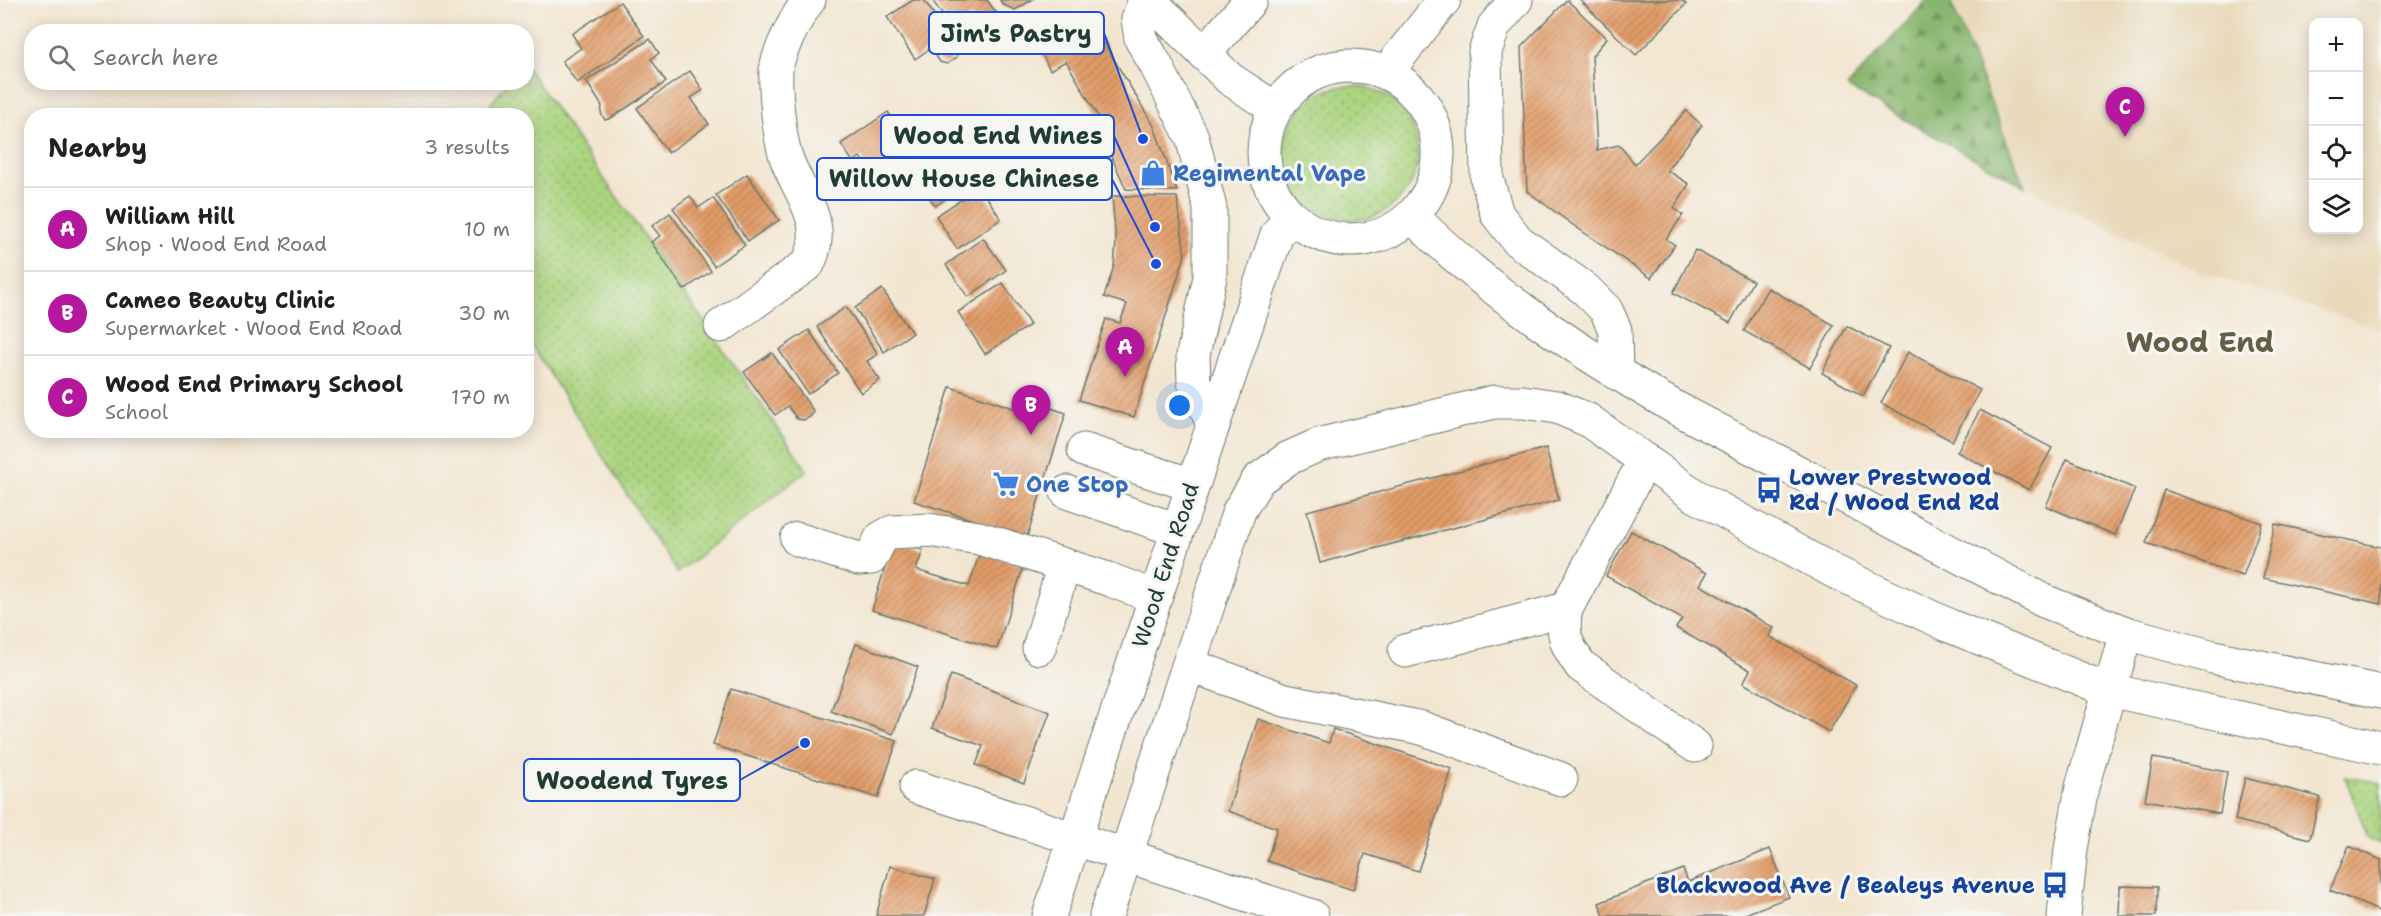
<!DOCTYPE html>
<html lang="en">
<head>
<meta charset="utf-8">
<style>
	:root { --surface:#fff; --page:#f6f6f6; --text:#202124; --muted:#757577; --line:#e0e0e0; --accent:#b5179e }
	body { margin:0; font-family:"Shantell Sans",sans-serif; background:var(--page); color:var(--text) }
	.controls { position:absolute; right:18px; top:18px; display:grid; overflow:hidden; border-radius:12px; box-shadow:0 3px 15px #0003 }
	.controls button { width:54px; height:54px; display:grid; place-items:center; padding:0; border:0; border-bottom:2px solid var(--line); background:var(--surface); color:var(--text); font:30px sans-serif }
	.you { position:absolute; left:1180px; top:406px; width:21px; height:21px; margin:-15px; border:4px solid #fff; border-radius:50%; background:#1a73e8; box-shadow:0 0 0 9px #1a73e833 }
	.badge { display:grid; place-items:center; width:39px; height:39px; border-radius:50%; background:var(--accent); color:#fff; font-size:20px; font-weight:700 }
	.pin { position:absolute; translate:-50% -50px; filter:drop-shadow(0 2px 3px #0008) }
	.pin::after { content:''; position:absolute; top:32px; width:21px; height:18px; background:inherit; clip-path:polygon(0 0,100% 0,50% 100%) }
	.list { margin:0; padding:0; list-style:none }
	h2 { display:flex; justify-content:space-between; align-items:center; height:78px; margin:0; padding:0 24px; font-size:26px }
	h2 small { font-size:20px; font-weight:400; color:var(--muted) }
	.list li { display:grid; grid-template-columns:39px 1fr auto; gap:18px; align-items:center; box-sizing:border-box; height:84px; padding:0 24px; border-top:2px solid var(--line) }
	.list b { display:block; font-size:22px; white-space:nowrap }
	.list p { margin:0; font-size:20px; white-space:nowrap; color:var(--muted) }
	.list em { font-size:20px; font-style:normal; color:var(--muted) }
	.icon { flex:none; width:33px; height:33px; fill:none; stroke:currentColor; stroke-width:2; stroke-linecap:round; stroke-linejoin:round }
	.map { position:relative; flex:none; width:2381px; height:916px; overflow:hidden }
	.search { position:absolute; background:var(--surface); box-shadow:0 3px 15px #0003; left:24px; top:24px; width:510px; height:66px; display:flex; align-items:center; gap:15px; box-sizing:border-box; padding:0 21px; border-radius:24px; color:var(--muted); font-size:22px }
	.panel { position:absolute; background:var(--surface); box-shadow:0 3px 15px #0003; left:24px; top:108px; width:510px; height:330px; border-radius:24px }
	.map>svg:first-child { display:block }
</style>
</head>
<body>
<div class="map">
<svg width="2381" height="916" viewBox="0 0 2381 916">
	<defs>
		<pattern id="grass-dots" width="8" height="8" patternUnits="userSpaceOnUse" patternTransform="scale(1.5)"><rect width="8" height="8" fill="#abd47f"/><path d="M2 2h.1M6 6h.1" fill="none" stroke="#8bad69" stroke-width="1.8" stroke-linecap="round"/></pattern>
		<pattern id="forest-firs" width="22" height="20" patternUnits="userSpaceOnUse" patternTransform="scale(1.5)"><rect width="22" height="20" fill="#88b66e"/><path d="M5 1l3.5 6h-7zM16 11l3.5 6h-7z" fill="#6f955b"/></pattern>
		<pattern id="building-hatch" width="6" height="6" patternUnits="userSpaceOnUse" patternTransform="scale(1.5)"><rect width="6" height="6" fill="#e29c68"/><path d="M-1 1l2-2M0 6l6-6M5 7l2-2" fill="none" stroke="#b78056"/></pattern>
	</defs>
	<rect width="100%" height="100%" fill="#f6f6f2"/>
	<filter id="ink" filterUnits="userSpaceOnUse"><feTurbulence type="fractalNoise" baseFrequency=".0167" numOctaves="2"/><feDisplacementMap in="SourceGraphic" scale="12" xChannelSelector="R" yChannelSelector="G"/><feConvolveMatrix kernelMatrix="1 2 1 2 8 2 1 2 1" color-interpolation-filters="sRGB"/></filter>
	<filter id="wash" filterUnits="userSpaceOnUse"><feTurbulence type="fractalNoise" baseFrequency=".008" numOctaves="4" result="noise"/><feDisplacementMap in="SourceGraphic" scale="24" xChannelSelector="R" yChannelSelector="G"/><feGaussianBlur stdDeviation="1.35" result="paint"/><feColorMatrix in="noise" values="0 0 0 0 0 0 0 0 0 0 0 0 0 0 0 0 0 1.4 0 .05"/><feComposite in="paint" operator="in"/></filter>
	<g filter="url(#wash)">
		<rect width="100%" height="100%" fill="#f3e6d1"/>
		<path fill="#e9d9ba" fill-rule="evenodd" d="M1927,0H2381V329L2198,271L2025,187L1847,87ZM2314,22H2358V230H2314Z"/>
		<g fill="url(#grass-dots)" stroke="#65885a" stroke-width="1.5">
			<polygon points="527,68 807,470 677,573 527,338 526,116 482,116 507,83 526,82"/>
			<circle cx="1351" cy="153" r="67"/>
			<polygon points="2345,777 2381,783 2381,844 2368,838"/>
		</g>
		<polygon fill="url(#forest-firs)" stroke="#547a51" stroke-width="1.5" points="1927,0 1950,0 2025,187 1847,87"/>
		<g id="blocks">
			<g fill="url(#building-hatch)">
				<polygon points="913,0 924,0 958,50 957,57 947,64 940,62 931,48 915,59 887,17"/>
				<polygon points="932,0 987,0 997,14 995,23 987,28 980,27 972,16 953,30"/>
				<polygon points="1000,0 1032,0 1015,10 1003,5"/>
				<polygon points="1567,0 1607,38 1592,56 1597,150 1619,145 1635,164 1686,111 1702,125 1667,170 1689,184 1674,208 1683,215 1666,239 1675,245 1651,278 1573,225 1527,191 1521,47"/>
				<polygon points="1580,0 1681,0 1686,4 1636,55"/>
				<polygon points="620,2 644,36 577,83 562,61 581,48 572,34"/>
				<polygon points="1089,18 1154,126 1177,191 1126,189 1105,142 1111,139 1066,61 1050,70 1037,45 1047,48"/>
				<polygon points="650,39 659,53 651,59 666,82 611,118 605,120 601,113 602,106 586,81"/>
				<polygon points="690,71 703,90 691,98 709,124 668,153 637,108"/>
				<polygon points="888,112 916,154 876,181 860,157 853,162 841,144"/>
				<polygon points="952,138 968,160 986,147 997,163 935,206 922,186 937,176 924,157"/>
				<polygon points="747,174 779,220 748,241 716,195"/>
				<polygon points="980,187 1001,219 957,249 936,216"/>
				<polygon points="690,196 698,208 713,198 745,245 714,266 673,208"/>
				<polygon points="1112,196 1177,197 1185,255 1134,417 1079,400 1106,319 1120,323 1127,304 1104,297 1114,266 1116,242"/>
				<polygon points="670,213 711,271 684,290 651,242 660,236 652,226"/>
				<polygon points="983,238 1006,270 968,297 946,265"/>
				<polygon points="1695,250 1753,281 1730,323 1673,293"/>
				<polygon points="1003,283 1030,325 985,354 958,312"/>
				<polygon points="1768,288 1834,325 1810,368 1744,331"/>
				<polygon points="882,289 912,333 884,352 855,308"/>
				<polygon points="846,307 878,354 867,361 880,380 861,393 817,327"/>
				<polygon points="1847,326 1889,348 1863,396 1822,373"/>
				<polygon points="809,330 838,373 808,394 779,350"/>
				<polygon points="1908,352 1980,390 1952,441 1881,403"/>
				<polygon points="772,353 814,412 810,417 804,420 797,419 788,406 775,415 744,372"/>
				<polygon points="950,387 1020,410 1024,399 1066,413 1027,537 914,501"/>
				<polygon points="1980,410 2052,448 2029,490 1957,452"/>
				<polygon points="1546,448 1559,500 1320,563 1307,511"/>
				<polygon points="2067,459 2135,489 2115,535 2046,506"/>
				<polygon points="2164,490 2262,523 2243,576 2146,543"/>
				<polygon points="2275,524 2381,547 2381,604 2263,578"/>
				<polygon points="1631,531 1707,573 1700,585 1774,628 1769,636 1856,685 1829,732 1743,683 1750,670 1676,628 1682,619 1606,576"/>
				<polygon points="893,541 923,550 916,570 969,586 980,552 1024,565 997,649 872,610"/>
				<polygon points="856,644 918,667 893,734 831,711"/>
				<polygon points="951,675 1050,712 1024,783 976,765 983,746 932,728"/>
				<polygon points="731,689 897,741 878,798 713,745"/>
				<polygon points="1258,719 1329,743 1333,729 1452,769 1418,871 1365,854 1353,890 1267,861 1277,828 1228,811"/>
				<polygon points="2153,758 2227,772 2220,814 2145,800"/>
				<polygon points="2245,778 2320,797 2310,839 2235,820"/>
				<polygon points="2349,846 2381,860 2381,912 2330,890"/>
				<polygon points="1770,849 1789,897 1740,916 1604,916 1599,903 1683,869 1688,882"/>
				<polygon points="890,866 935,879 924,916 876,916"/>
				<polygon points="2120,886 2157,887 2156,916 2119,916"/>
			</g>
		</g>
	</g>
	<g filter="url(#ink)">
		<use href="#blocks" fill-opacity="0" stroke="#69786b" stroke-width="1.5"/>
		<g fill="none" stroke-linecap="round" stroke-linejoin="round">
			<g stroke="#69786b" stroke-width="35">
				<g id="minor">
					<polyline points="1145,0 1138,19 1141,39 1156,65 1192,137 1210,208 1210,277 1193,355 1194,382 1213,424"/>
					<polyline points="1149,0 1230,79 1274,108"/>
					<polyline points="1516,0 1494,26 1485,52 1487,179 1497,214 1518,241 1585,289 1606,310 1615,330 1616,373"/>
					<polyline points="1204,54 1251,0"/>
					<circle cx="1351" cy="153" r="87"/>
					<polyline points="1387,72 1444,0"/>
					<path d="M1412,216C1490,294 1581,353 1676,408L2044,601L2126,633L2213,657L2381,692"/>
					<path d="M721,326L808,264C829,222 799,195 786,157C779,136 775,92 776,70C778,52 798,14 809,0"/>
					<polyline points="1084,450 1192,485"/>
					<path d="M1645,460L1566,609C1561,635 1566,645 1581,666L1695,746"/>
					<polyline points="1067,492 1177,530"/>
					<polyline points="797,539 859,559 871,558 881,538 892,532 928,530 979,538 1108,579 1155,597"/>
					<polyline points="1039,648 1064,565"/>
					<polyline points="1405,651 1566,609"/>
					<polyline points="1189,665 1285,700 1422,728 1561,779"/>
					<polyline points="916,787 1312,916"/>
					<polyline points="1049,916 1277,234 1290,218"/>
					<polyline points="1106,916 1239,511 1258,480 1287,459 1318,445 1494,402 1523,402 1557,407 1588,420 1694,495 1833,571 1950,626 2108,690 2381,748"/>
					<polyline points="2064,916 2071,849 2082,787 2126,633"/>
				</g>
			</g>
			<use href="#minor" stroke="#fff" stroke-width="33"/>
		</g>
	</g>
	<defs>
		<g id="shop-bare" transform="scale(2.07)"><path d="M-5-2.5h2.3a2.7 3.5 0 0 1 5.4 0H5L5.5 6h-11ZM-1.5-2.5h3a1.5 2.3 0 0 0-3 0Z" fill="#3f7fe0" stroke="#f6f6f2" stroke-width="2.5" paint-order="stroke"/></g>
		<g id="supermarket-bare" transform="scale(2.07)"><path d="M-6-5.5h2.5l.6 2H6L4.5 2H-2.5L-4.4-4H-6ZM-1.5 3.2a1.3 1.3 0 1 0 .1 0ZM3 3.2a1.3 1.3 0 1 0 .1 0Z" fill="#3f7fe0" stroke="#f6f6f2" stroke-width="2.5" paint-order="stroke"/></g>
		<g id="bus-bare" transform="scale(2.07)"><path d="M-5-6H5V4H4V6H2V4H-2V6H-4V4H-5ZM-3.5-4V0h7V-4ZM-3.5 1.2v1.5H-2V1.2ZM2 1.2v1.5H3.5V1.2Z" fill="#1a4fb4" stroke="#f6f6f2" stroke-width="2.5" paint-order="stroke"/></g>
	</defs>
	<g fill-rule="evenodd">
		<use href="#shop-bare" x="1153" y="173"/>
		<use href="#supermarket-bare" x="1006" y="484"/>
		<use href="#bus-bare" x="1769" y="490"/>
		<use href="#bus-bare" x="2055" y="885"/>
	</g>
	<g text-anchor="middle" stroke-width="6" stroke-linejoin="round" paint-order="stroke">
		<g font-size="22" font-weight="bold" fill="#366cbe" stroke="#f6f6f2" text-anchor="start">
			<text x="1173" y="181">Regimental Vape</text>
			<text x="1026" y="492">One Stop</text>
		</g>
		<g font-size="22" font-weight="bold" fill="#164399" stroke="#f6f6f2" text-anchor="start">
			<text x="1789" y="485">Lower Prestwood<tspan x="1789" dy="25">Rd / Wood End Rd</tspan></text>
			<text x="2035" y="893" text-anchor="end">Blackwood Ave / Bealeys Avenue</text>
		</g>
		<g font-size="22" fill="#1f3d34" stroke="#f6f6f2">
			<text transform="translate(1165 565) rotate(-72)" y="8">Wood End Road</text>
		</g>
		<g font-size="28" font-weight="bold" fill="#635e46" stroke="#f6f6f2">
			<text x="2200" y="352">Wood End</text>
		</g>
	</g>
	<path fill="none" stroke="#1d4ed8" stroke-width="2" d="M1143 139L1104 33M1155 227L1114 136M1156 264L1112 179M805 743L740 780"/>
	<g fill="#1d4ed8" stroke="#f6f6f2" stroke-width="2">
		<circle cx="1143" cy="139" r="6"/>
		<circle cx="1155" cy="227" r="6"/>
		<circle cx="1156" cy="264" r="6"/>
		<circle cx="805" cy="743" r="6"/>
	</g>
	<g fill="#f6f6f2" stroke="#1d4ed8" stroke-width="2">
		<rect x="929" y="12" width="175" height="42" rx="6"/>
		<rect x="881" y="115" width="233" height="42" rx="6"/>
		<rect x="817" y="158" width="295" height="42" rx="6"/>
		<rect x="524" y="759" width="216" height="42" rx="6"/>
	</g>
	<g font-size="24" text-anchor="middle" font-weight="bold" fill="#1f3d34">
		<text x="1016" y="42">Jim's Pastry</text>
		<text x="998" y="144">Wood End Wines</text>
		<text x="964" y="187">Willow House Chinese</text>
		<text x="632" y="789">Woodend Tyres</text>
	</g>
</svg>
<div class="controls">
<button>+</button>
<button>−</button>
<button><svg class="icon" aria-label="locate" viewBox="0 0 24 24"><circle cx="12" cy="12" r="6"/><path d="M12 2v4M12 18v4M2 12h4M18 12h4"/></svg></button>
<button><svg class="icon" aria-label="layers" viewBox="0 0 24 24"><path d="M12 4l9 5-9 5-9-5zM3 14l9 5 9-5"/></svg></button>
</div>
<div class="you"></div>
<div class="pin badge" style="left:1125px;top:377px">A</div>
<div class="pin badge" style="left:1031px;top:435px">B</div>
<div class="pin badge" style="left:2125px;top:137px">C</div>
<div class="search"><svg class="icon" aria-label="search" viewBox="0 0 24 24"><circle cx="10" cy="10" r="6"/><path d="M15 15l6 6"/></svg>Search here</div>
<section class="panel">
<h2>Nearby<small>3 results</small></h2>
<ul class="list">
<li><span class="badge">A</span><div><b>William Hill</b><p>Shop · Wood End Road</p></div><em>10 m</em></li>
<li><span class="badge">B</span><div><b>Cameo Beauty Clinic</b><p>Supermarket · Wood End Road</p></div><em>30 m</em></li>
<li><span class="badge">C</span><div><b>Wood End Primary School</b><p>School</p></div><em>170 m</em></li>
</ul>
</section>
</div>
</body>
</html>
